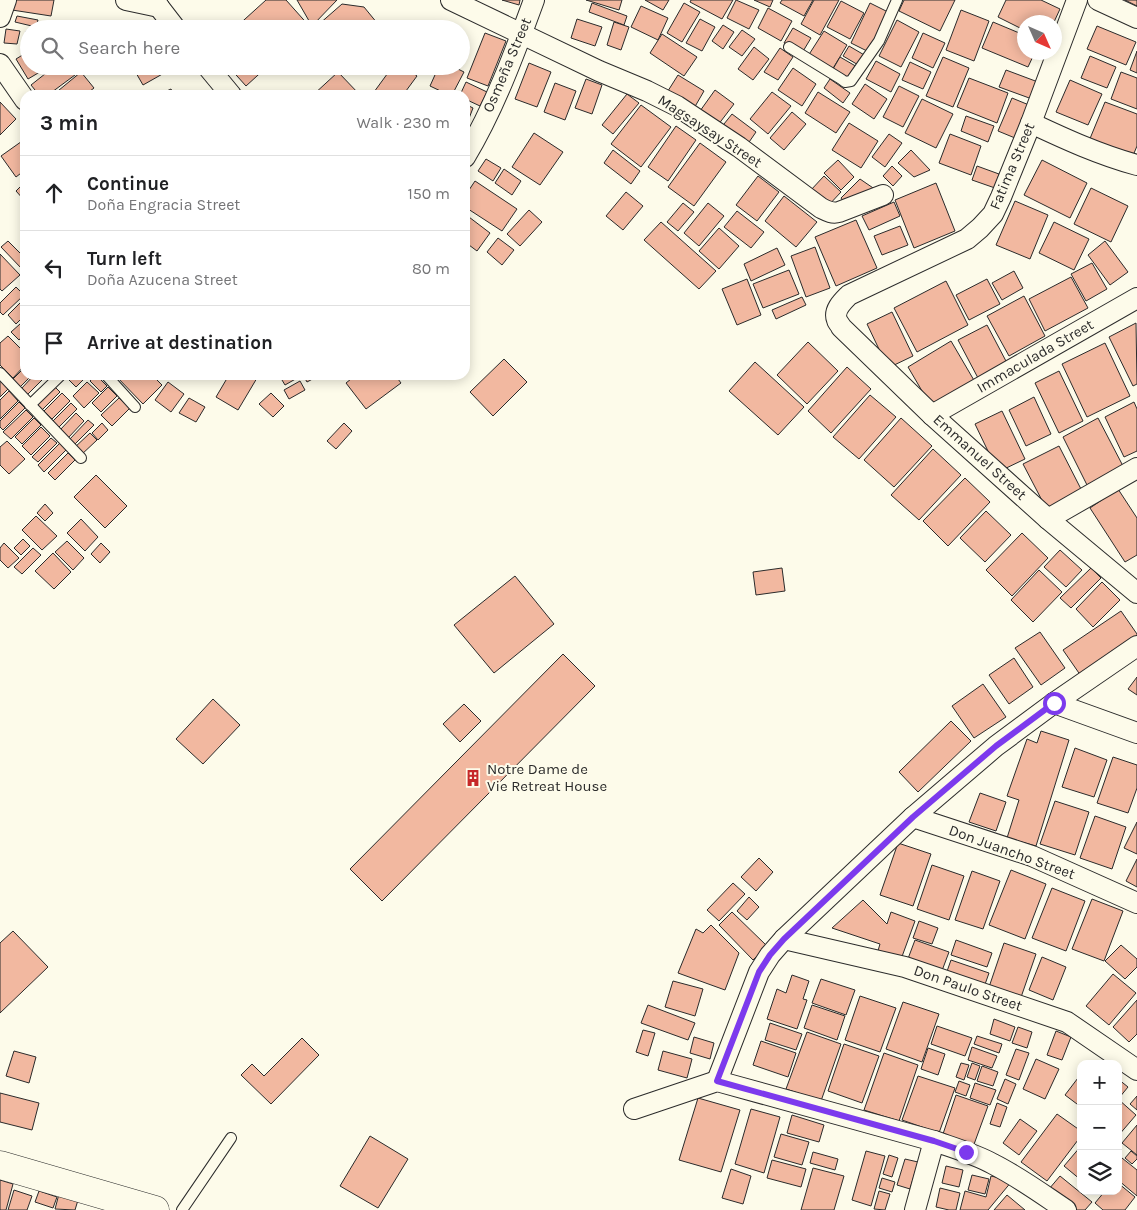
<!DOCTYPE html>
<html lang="en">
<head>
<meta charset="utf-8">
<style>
	:root { --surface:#fff; --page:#f6f6f6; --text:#202124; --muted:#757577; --line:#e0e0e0 }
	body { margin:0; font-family:Karla,sans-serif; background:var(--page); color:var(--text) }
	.controls { position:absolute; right:15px; bottom:15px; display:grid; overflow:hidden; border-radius:10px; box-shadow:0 2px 12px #0003 }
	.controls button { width:45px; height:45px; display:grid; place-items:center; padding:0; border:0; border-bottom:1px solid var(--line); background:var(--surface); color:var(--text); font:25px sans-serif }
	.compass { position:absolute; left:1017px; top:15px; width:45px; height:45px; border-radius:50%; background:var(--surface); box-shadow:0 2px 12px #0003; rotate:135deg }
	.stop { position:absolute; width:15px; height:15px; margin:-11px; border:4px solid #7c3aed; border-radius:50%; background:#fff }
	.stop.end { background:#7c3aed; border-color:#fff; box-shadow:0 1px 5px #0008 }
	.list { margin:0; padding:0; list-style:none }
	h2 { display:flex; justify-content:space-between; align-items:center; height:65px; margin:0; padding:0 20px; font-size:21px }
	h2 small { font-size:16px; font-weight:400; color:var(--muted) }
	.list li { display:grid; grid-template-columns:32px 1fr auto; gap:15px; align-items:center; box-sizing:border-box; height:75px; padding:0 20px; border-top:1px solid var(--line) }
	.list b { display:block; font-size:19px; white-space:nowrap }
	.list p { margin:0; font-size:16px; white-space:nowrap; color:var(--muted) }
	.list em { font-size:16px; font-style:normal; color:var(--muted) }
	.icon { flex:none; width:28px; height:28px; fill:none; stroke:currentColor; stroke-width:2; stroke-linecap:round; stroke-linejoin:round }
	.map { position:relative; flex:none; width:1137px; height:1210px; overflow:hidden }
	.search { position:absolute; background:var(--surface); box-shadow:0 2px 12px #0003; left:20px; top:20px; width:450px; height:55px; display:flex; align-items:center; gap:12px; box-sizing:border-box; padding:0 18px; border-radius:28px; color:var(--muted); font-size:19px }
	.panel { position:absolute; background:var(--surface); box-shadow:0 2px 12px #0003; left:20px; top:90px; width:450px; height:290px; border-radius:15px }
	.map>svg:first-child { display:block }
</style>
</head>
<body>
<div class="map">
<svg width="1137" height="1210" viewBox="0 0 1137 1210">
	<rect width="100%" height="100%" fill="#fdfbea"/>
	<g fill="#f2b8a0" stroke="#2b2b2b">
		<polygon points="14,0 54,0 51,16 12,10"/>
		<polygon points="266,0 286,0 311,28 310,29 234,29"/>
		<polygon points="297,0 337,0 312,26"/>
		<polygon points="502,0 520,0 519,5"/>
		<polygon points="586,0 622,0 619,10"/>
		<polygon points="645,0 669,0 663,10"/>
		<polygon points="691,0 733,0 722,19 690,2"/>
		<polygon points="736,0 759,10 749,29 727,18"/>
		<polygon points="754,0 773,0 770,7"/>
		<polygon points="782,0 813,0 804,16 780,3"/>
		<polygon points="814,0 839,0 820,35 801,24"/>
		<polygon points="904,0 955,0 940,31 899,11"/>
		<polygon points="1006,0 1041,0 1060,9 1054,22 1024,22 1024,30 998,17"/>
		<polygon points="1125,0 1137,0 1137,6"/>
		<polygon points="841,1 864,13 850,39 827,27"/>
		<polygon points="592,3 627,16 624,25 589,12"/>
		<polygon points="684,3 700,12 682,42 667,33"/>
		<polygon points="870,3 888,12 869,52 851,43"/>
		<polygon points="342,4 364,7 382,29 321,29 318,25"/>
		<polygon points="641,6 668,18 658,40 631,27"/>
		<polygon points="768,8 792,21 781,41 758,28"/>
		<polygon points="961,10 989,21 974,61 946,50"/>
		<polygon points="17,16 38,20 36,27 15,22"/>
		<polygon points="577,19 602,27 595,46 571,38"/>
		<polygon points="700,19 715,27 702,51 686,43"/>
		<polygon points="897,20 919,32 901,67 879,56"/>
		<polygon points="614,22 629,27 621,50 607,45"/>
		<polygon points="993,22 1024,35 1024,52 1035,52 1028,67 982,48"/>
		<polygon points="723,25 734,32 723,49 712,41"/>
		<polygon points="1097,26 1136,42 1126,65 1087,49"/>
		<polygon points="793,28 811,38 802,53 784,43"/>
		<polygon points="6,29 20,31 17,44 4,43"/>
		<polygon points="742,30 755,39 742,56 729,47"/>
		<polygon points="26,31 29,32 29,42 25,41"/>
		<polygon points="824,31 847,45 832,70 808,56"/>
		<polygon points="485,33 506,41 488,86 467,78"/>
		<polygon points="923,33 945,43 933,68 912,58"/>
		<polygon points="662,34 697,57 684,76 650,53"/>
		<polygon points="849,46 866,56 860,66 843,56"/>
		<polygon points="754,47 769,59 753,80 738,69"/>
		<polygon points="780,48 793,57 778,80 764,72"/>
		<polygon points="29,51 29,66 50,66 28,79 16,59"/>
		<polygon points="1137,51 1137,73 1130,70"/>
		<polygon points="1090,56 1116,67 1107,88 1081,78"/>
		<polygon points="840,57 859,68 852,80 833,69"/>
		<polygon points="943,57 969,68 953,107 926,96"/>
		<polygon points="876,61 900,74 891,92 866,79"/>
		<polygon points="910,62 931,72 923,89 902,80"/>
		<polygon points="529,63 551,72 537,107 515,99"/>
		<polygon points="55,66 75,66 79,72 48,95 39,95 31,85"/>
		<polygon points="132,66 163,66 166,72 143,85"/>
		<polygon points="228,66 268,66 246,86"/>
		<polygon points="393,66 404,66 417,76 403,95 378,95 374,92"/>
		<polygon points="439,66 452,66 464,72 452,95 449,95 430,86"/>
		<polygon points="793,68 816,84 802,106 778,90"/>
		<polygon points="1006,70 1038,82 1032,99 999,87"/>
		<polygon points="81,72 94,88 85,95 53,95"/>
		<polygon points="338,72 360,95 313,95"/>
		<polygon points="1121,72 1137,78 1137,109 1111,99"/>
		<polygon points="678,75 704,91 693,110 666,94"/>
		<polygon points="969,78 1008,93 997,123 957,107"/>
		<polygon points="586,79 602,85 592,114 575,108"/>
		<polygon points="830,79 850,93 843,103 824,88"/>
		<polygon points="1070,80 1102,94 1088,125 1056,112"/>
		<polygon points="466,82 487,92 480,106 465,99 465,95 460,95"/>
		<polygon points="555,83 576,91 565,120 544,112"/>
		<polygon points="865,84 887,99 874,119 852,104"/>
		<polygon points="899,86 919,96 903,127 883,117"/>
		<polygon points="171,89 174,95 158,95"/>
		<polygon points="715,90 734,104 718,125 700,111"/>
		<polygon points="772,92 791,106 768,134 750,119"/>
		<polygon points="818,92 850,112 836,133 805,113"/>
		<polygon points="627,94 639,103 613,134 602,125"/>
		<polygon points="1012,98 1029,105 1015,138 998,131"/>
		<polygon points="922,99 953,114 936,148 905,133"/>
		<polygon points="0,102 16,119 0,135"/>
		<polygon points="1105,102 1137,114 1137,146 1132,158 1089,141"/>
		<polygon points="465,104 473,108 468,121 465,120"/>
		<polygon points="641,105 671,127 641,167 611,144"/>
		<polygon points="792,112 806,124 784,150 770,138"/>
		<polygon points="732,114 756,132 745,148 720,129"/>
		<polygon points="966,116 994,126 988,142 961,131"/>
		<polygon points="849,123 878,141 861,168 832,150"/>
		<polygon points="676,126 696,140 668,181 648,167"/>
		<polygon points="534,133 563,152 540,185 512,167"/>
		<polygon points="889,134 902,143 885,167 872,157"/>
		<polygon points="950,134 981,146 971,175 939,163"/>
		<polygon points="25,139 25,170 16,177 1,156"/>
		<polygon points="700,143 726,162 694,206 668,187"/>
		<polygon points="613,150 640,171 631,184 604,163"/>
		<polygon points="911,150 930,170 914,177 898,163"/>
		<polygon points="486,159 501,168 493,181 478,171"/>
		<polygon points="838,160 854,177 841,190 824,173"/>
		<polygon points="1042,160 1087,183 1070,218 1024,195"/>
		<polygon points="892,166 902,176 893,186 883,176"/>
		<polygon points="977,166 999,174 995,188 972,180"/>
		<polygon points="504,169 521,181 512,195 495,183"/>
		<polygon points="758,176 779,192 757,221 736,205"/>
		<polygon points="824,176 841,192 827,207 810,191"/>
		<polygon points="860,179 879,192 847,207 841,198"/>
		<polygon points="475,181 517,209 502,231 465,207 465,196"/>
		<polygon points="25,182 25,201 16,191"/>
		<polygon points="936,183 955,231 914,248 895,200"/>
		<polygon points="1091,188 1128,206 1111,242 1074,224"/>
		<polygon points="626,192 643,206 623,230 606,216"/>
		<polygon points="784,196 817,222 796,247 765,221"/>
		<polygon points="1015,201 1048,215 1030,259 996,245"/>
		<polygon points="894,202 900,216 869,230 862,216"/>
		<polygon points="683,203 694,212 678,231 667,222"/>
		<polygon points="708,203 724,216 699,246 684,233"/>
		<polygon points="529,210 542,222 520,246 507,234"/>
		<polygon points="737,211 764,232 751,248 724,227"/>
		<polygon points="465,214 490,233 477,251 465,242"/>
		<polygon points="856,220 877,268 836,286 815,237"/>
		<polygon points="661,222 716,271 699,289 644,240"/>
		<polygon points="1054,222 1089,239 1074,270 1039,253"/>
		<polygon points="900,226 908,245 882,255 874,236"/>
		<polygon points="719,228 739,246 719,269 699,251"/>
		<polygon points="498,238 514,250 502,265 487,252"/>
		<polygon points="8,241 25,258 25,266 22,269 1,247"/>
		<polygon points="1105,241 1128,272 1110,285 1088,255"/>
		<polygon points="815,247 830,288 806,297 791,256"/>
		<polygon points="777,248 785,265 751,281 744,264"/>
		<polygon points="0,254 20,275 2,291 0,289"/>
		<polygon points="1092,263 1107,289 1086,301 1071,274"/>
		<polygon points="789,270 799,294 763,308 753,284"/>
		<polygon points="1014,271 1023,288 1002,300 992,283"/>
		<polygon points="1071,277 1088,308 1045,331 1029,299"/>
		<polygon points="747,279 761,315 737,325 722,289"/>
		<polygon points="987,279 1000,304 969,320 956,295"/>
		<polygon points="946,281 968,325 917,352 894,308"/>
		<polygon points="16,287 24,295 3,315 0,312 0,303"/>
		<polygon points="1024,296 1045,336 1009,356 987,316"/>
		<polygon points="802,297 806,305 776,319 772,310"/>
		<polygon points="25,298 25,315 16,324 8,315"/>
		<polygon points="892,312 913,356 888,368 867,324"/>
		<polygon points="1136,323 1137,384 1133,386 1109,337"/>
		<polygon points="20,324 25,329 25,333 19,340 11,332"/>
		<polygon points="987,325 1007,363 978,378 958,340"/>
		<polygon points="8,336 25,353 25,365 13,378 0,365 0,343"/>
		<polygon points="951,341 975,382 932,408 908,367"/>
		<polygon points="808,342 838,371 807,404 777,375"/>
		<polygon points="1105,343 1130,396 1087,417 1062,364"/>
		<polygon points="504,359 527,382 493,416 470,392"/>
		<polygon points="755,362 804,407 778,435 729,391"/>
		<polygon points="25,367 25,375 32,375 19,388 12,380"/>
		<polygon points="847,367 871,389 831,433 808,411"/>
		<polygon points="1059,371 1083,421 1059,433 1035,383"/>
		<polygon points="34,375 43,375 45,377 27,395 21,389"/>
		<polygon points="66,375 88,375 76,387 65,376"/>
		<polygon points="96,375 107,386 101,392 90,381"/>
		<polygon points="115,375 152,375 162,385 143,404"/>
		<polygon points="229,375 252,375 257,378 238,410 216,397"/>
		<polygon points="279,375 298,375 299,377 285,385"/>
		<polygon points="303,375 320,375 307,382"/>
		<polygon points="356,375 395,375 401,383 366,409 346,383"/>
		<polygon points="0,381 8,389 0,397"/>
		<polygon points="300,381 305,390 289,399 284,390"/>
		<polygon points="87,382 99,393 84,408 73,396"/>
		<polygon points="168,382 184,394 171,412 155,400"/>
		<polygon points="53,385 60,392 42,410 35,403"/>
		<polygon points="108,387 117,396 101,412 92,403"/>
		<polygon points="9,391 18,401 0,419 0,400"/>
		<polygon points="62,393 70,401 52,419 44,411"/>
		<polygon points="271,393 284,406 273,417 259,404"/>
		<polygon points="870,395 896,417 859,459 833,437"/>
		<polygon points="1034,397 1051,434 1026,446 1009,410"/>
		<polygon points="119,398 130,408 112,426 101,415"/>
		<polygon points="189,398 205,407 196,422 179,413"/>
		<polygon points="19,402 25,408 3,430 0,427 0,421"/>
		<polygon points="1134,402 1137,409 1137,451 1124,457 1105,417"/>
		<polygon points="71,403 77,409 57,429 51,423"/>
		<polygon points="26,410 33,417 11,439 3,432"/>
		<polygon points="1002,411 1025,459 998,472 975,424"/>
		<polygon points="76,413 84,421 68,438 60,430"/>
		<polygon points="34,418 41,425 22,444 15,437"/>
		<polygon points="901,418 932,446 894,487 864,460"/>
		<polygon points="1098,418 1123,466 1087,485 1063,437"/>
		<polygon points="88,420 94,425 74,445 69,440"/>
		<polygon points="102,423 108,430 98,440 92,433"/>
		<polygon points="344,423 352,431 336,449 327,441"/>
		<polygon points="41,427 50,436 31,455 22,446"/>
		<polygon points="90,433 97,440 80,456 73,449"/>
		<polygon points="51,438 57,443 38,462 32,457"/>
		<polygon points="7,441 25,459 9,474 0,465 0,447"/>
		<polygon points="60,443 67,449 44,472 38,465"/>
		<polygon points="1059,446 1082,491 1047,510 1023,464"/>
		<polygon points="933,449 961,475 919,520 891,495"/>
		<polygon points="68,453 75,460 55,480 48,473"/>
		<polygon points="96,475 127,506 105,528 74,497"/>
		<polygon points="965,478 990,502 948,546 923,521"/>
		<polygon points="1118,489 1137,518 1137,555 1125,562 1090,508"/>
		<polygon points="45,504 53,513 45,521 37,513"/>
		<polygon points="986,511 1011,535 985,562 960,538"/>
		<polygon points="36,516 57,536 42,550 22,530"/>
		<polygon points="81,519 98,537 85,551 67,533"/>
		<polygon points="1022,533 1048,558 1012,596 986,570"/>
		<polygon points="23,539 30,546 21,555 14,548"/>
		<polygon points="67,541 84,558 73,570 55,552"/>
		<polygon points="4,543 19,558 8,568 0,560 0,548"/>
		<polygon points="101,543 110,552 100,563 91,554"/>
		<polygon points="33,548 41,555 22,574 14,567"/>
		<polygon points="1060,550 1082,570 1066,587 1044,567"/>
		<polygon points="53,553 71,572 54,589 35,571"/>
		<polygon points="782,568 785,591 756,595 753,572"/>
		<polygon points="1091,568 1101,578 1071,608 1060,598"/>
		<polygon points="1039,570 1062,592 1033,622 1011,600"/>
		<polygon points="515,576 554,624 494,673 454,625"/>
		<polygon points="1102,582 1120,600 1093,627 1076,609"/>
		<polygon points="1121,611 1137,634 1137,637 1081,676 1063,650"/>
		<polygon points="1040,632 1065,668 1041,685 1015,648"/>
		<polygon points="563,654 595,686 382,901 350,869"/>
		<polygon points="1014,658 1033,687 1009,704 989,675"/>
		<polygon points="1137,677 1137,695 1128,689"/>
		<polygon points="983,684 1006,717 974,738 952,706"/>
		<polygon points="213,699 240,725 203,764 176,739"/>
		<polygon points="464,704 481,721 460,742 443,724"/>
		<polygon points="951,721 971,741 918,792 899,772"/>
		<polygon points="1041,731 1069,740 1036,846 1007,838 1019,800 1007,796 1027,739 1037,743"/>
		<polygon points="1075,748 1107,760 1094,797 1062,787"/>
		<polygon points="1113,757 1137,765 1137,788 1128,813 1097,803"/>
		<polygon points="980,793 1006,802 996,831 969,822"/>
		<polygon points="1055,801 1089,812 1075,855 1040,844"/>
		<polygon points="1095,816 1126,827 1112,869 1080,858"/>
		<polygon points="1137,822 1137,854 1124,848"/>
		<polygon points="898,843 931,854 913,906 880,895"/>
		<polygon points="759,858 773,872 756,891 741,877"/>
		<polygon points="1137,859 1137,887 1126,881"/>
		<polygon points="932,865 964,876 949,920 917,909"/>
		<polygon points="1011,870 1046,884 1025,939 989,925"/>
		<polygon points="972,871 1000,881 983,929 955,920"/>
		<polygon points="733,883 745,894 719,921 707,910"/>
		<polygon points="1052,888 1085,901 1066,951 1032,938"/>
		<polygon points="749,897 759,907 747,920 737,911"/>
		<polygon points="1092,899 1123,911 1104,961 1072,949"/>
		<polygon points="863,900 887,924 891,912 915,921 900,962 877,954 880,944 832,928"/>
		<polygon points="732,912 767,946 753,960 719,925"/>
		<polygon points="919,921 938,928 932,944 913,938"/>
		<polygon points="711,925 739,953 725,990 678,973 696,929 703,933"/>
		<polygon points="13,931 48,967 0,1013 0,943"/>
		<polygon points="915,940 949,952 940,976 906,964"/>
		<polygon points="956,940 992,953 987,967 951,955"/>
		<polygon points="1004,943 1036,954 1019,1003 987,993"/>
		<polygon points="1121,945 1137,959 1137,967 1125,979 1105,961"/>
		<polygon points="1042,957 1066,967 1053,1000 1029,990"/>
		<polygon points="951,960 989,973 983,990 945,977"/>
		<polygon points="1113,974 1136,993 1109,1025 1086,1006"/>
		<polygon points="792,975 809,981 803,999 807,1000 797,1029 767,1019 777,989 786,993"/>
		<polygon points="821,979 855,990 846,1015 812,1003"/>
		<polygon points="673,981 703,989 695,1016 665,1007"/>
		<polygon points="860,996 896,1008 880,1052 845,1040"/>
		<polygon points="1137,1000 1137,1034 1129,1042 1113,1027"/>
		<polygon points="903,1002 939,1014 922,1062 886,1049"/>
		<polygon points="648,1005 695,1023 688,1040 641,1023"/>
		<polygon points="812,1005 845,1016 837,1040 804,1028"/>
		<polygon points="994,1019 1015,1027 1010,1041 990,1034"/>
		<polygon points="770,1023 802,1034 796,1050 765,1040"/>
		<polygon points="937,1026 972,1038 965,1056 931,1044"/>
		<polygon points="1018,1027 1032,1032 1027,1048 1012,1043"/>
		<polygon points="643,1030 655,1033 648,1056 636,1052"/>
		<polygon points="1056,1031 1071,1037 1062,1060 1047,1055"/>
		<polygon points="807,1032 841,1044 821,1101 786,1089"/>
		<polygon points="977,1036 1002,1044 999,1053 974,1044"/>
		<polygon points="694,1037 714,1043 710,1059 690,1053"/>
		<polygon points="302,1038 319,1055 271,1104 241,1075 252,1064 264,1076"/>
		<polygon points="761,1041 796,1053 788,1077 753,1065"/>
		<polygon points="844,1044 879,1056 862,1103 828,1091"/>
		<polygon points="972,1047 997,1056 992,1068 968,1060"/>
		<polygon points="928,1048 945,1054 938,1075 921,1069"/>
		<polygon points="1016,1049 1029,1053 1019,1080 1006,1075"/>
		<polygon points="14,1051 36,1057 29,1083 6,1076"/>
		<polygon points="663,1051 692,1059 687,1078 658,1070"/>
		<polygon points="884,1053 918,1065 899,1121 864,1110"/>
		<polygon points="1036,1059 1059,1069 1045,1099 1023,1089"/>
		<polygon points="961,1063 969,1065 964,1080 956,1077"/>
		<polygon points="972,1063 980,1066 975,1080 967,1077"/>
		<polygon points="982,1066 998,1072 993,1086 977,1081"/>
		<polygon points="1081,1074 1081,1107 1065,1095"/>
		<polygon points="918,1076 955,1088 939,1133 902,1120"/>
		<polygon points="1005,1079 1016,1084 1008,1104 997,1099"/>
		<polygon points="1118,1079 1128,1087 1119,1098 1118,1098"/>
		<polygon points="959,1081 970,1085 966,1096 955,1092"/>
		<polygon points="975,1083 996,1090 990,1105 970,1098"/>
		<polygon points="0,1093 39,1103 32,1130 0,1122"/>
		<polygon points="956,1095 988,1106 973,1147 942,1137"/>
		<polygon points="1137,1096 1137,1110 1130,1104"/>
		<polygon points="698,1098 740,1110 721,1172 679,1160"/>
		<polygon points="1118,1099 1136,1115 1118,1136"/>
		<polygon points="997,1103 1007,1107 1000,1127 990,1124"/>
		<polygon points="751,1109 780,1117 764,1173 735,1164"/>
		<polygon points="1057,1114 1081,1131 1081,1136 1047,1181 1021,1162"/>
		<polygon points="792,1115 824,1125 819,1142 787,1133"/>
		<polygon points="1020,1119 1037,1131 1019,1155 1003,1143"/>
		<polygon points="1137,1125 1137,1155 1122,1143"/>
		<polygon points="781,1134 809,1142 802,1165 774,1157"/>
		<polygon points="370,1136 408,1159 378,1208 340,1186"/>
		<polygon points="1081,1146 1081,1180 1064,1166"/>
		<polygon points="866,1151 885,1156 871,1206 852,1200"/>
		<polygon points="1131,1151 1137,1156 1137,1159 1132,1164 1125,1158"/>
		<polygon points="813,1152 838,1159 835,1170 810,1163"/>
		<polygon points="889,1155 898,1158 892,1177 883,1174"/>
		<polygon points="1122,1158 1137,1170 1137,1196 1118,1180 1118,1163"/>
		<polygon points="905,1159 918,1162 910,1189 897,1185"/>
		<polygon points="772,1160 806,1169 801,1187 767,1178"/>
		<polygon points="946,1166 963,1170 959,1187 942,1183"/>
		<polygon points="813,1168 844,1176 834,1210 801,1210"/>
		<polygon points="731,1169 751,1176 743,1204 722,1198"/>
		<polygon points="972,1175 989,1179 985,1194 968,1190"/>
		<polygon points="991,1176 1012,1181 988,1210 960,1210 965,1191 986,1197"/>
		<polygon points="1060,1176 1092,1202 1085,1210 1074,1210 1049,1189"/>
		<polygon points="882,1178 895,1182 892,1192 879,1188"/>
		<polygon points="0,1180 13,1184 6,1210 0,1210"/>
		<polygon points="1118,1183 1135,1197 1125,1210 1103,1210 1095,1203 1105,1191 1118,1191"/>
		<polygon points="940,1188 960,1193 956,1210 949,1210 936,1207"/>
		<polygon points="14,1190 32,1196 27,1210 8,1210"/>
		<polygon points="39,1191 57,1197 53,1208 35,1202"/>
		<polygon points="879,1191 890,1194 885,1210 874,1209"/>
		<polygon points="59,1194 78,1200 75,1210 55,1209"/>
		<polygon points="1007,1195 1025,1210 994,1210"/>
	</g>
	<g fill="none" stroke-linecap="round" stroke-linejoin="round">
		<g stroke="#2b2b2b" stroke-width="12">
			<g id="lane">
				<polyline points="789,47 841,79 845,82 851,81 879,41 897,0"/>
				<polyline points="0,373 81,458"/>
				<polyline points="106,375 135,407"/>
				<polyline points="30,405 61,375"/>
				<polyline points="182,1210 231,1138"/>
			</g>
		</g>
		<g stroke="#2b2b2b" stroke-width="22">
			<g id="street">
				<polyline points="126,0 159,7"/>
				<path d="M451,0L599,71L647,91L677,106L739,147L821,208C827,211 832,214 839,212L883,195"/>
				<path d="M1077,0L1031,123L1001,197L993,214L980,228L967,239L849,295C843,301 833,310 837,320C837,322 840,324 841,327L932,415L1048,519L1137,593"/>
				<polyline points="1098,0 1137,18"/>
				<polyline points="159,7 176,29"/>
				<polyline points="0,17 6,0"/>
				<polyline points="0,64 25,100"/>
				<polyline points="207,66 231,95"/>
				<path d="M1031,123C1065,139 1100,155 1137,165"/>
				<path d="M465,157C494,109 515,52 534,0"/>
				<polyline points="932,415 1137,298"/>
				<polyline points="1048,519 1137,468"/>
				<polyline points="1054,703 1137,733"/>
				<polyline points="913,817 1032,856 1137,903"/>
				<polyline points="784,939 905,967 1067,1022 1137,1070"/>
				<polyline points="717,1081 759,972 770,955 784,939 913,817 996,746 1054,703 1137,646"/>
				<path d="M634,1109L717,1081L934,1141C954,1148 975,1154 993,1164C1019,1177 1042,1194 1066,1210"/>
				<polyline points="915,1210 934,1141"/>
			</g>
		</g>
		<g stroke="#2b2b2b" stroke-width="29">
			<polyline id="secondary" points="0,1165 155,1210"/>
		</g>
		<use href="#lane" stroke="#fdfbea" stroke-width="10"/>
		<use href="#street" stroke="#fdfbea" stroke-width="20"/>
		<use href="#secondary" stroke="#fdfbea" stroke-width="28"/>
	</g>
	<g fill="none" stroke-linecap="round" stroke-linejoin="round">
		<polyline stroke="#7c3aed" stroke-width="6" points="966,1152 934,1141 717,1081 759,972 770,955 784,939 913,817 996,746 1054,703"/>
	</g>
	<defs>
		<g id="building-bare" transform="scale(1.35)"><path d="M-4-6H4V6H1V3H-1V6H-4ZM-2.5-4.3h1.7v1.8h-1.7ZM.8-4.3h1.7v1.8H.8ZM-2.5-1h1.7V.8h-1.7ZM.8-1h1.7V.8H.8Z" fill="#c62828" stroke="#fdfbea" stroke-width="2.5" paint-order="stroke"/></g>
	</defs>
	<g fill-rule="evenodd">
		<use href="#building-bare" x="473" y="778"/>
	</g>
	<g text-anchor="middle" stroke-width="4" stroke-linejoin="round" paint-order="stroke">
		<g font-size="15" fill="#2b2b2b" stroke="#fdfbea">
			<text transform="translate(507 65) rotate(-67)" y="5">Osmeña Street</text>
			<text transform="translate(710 131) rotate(33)" y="5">Magsaysay Street</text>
			<text transform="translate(1012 166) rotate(-67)" y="5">Fatima Street</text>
			<text transform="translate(1035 356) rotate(-30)" y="5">Immaculada Street</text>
			<text transform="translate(980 457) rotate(42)" y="5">Emmanuel Street</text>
			<text transform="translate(1012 852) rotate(20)" y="5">Don Juancho Street</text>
			<text transform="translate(968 988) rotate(19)" y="5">Don Paulo Street</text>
		</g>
		<g font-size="15" fill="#2b2b2b" stroke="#fdfbea" text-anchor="start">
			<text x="487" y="774">Notre Dame de<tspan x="487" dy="17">Vie Retreat House</tspan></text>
		</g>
	</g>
</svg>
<div class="controls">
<button>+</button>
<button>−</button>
<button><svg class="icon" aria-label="layers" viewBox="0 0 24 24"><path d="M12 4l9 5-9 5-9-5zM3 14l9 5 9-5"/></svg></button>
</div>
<svg class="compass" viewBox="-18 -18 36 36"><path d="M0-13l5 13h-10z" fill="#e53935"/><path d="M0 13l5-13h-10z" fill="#757577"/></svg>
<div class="stop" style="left:1054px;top:703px"></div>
<div class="stop end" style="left:966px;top:1152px"></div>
<div class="search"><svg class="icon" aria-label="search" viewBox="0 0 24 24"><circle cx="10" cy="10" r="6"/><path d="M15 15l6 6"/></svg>Search here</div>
<section class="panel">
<h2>3 min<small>Walk · 230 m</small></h2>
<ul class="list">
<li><svg class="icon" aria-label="ahead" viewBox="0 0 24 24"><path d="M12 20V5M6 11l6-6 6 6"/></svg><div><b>Continue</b><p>Doña Engracia Street</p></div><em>150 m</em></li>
<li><svg class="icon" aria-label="left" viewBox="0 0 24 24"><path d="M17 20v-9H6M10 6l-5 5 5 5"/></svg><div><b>Turn left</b><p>Doña Azucena Street</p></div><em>80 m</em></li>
<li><svg class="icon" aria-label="arrive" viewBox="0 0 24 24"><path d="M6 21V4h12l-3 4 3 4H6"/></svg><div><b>Arrive at destination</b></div></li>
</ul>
</section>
</div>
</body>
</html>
